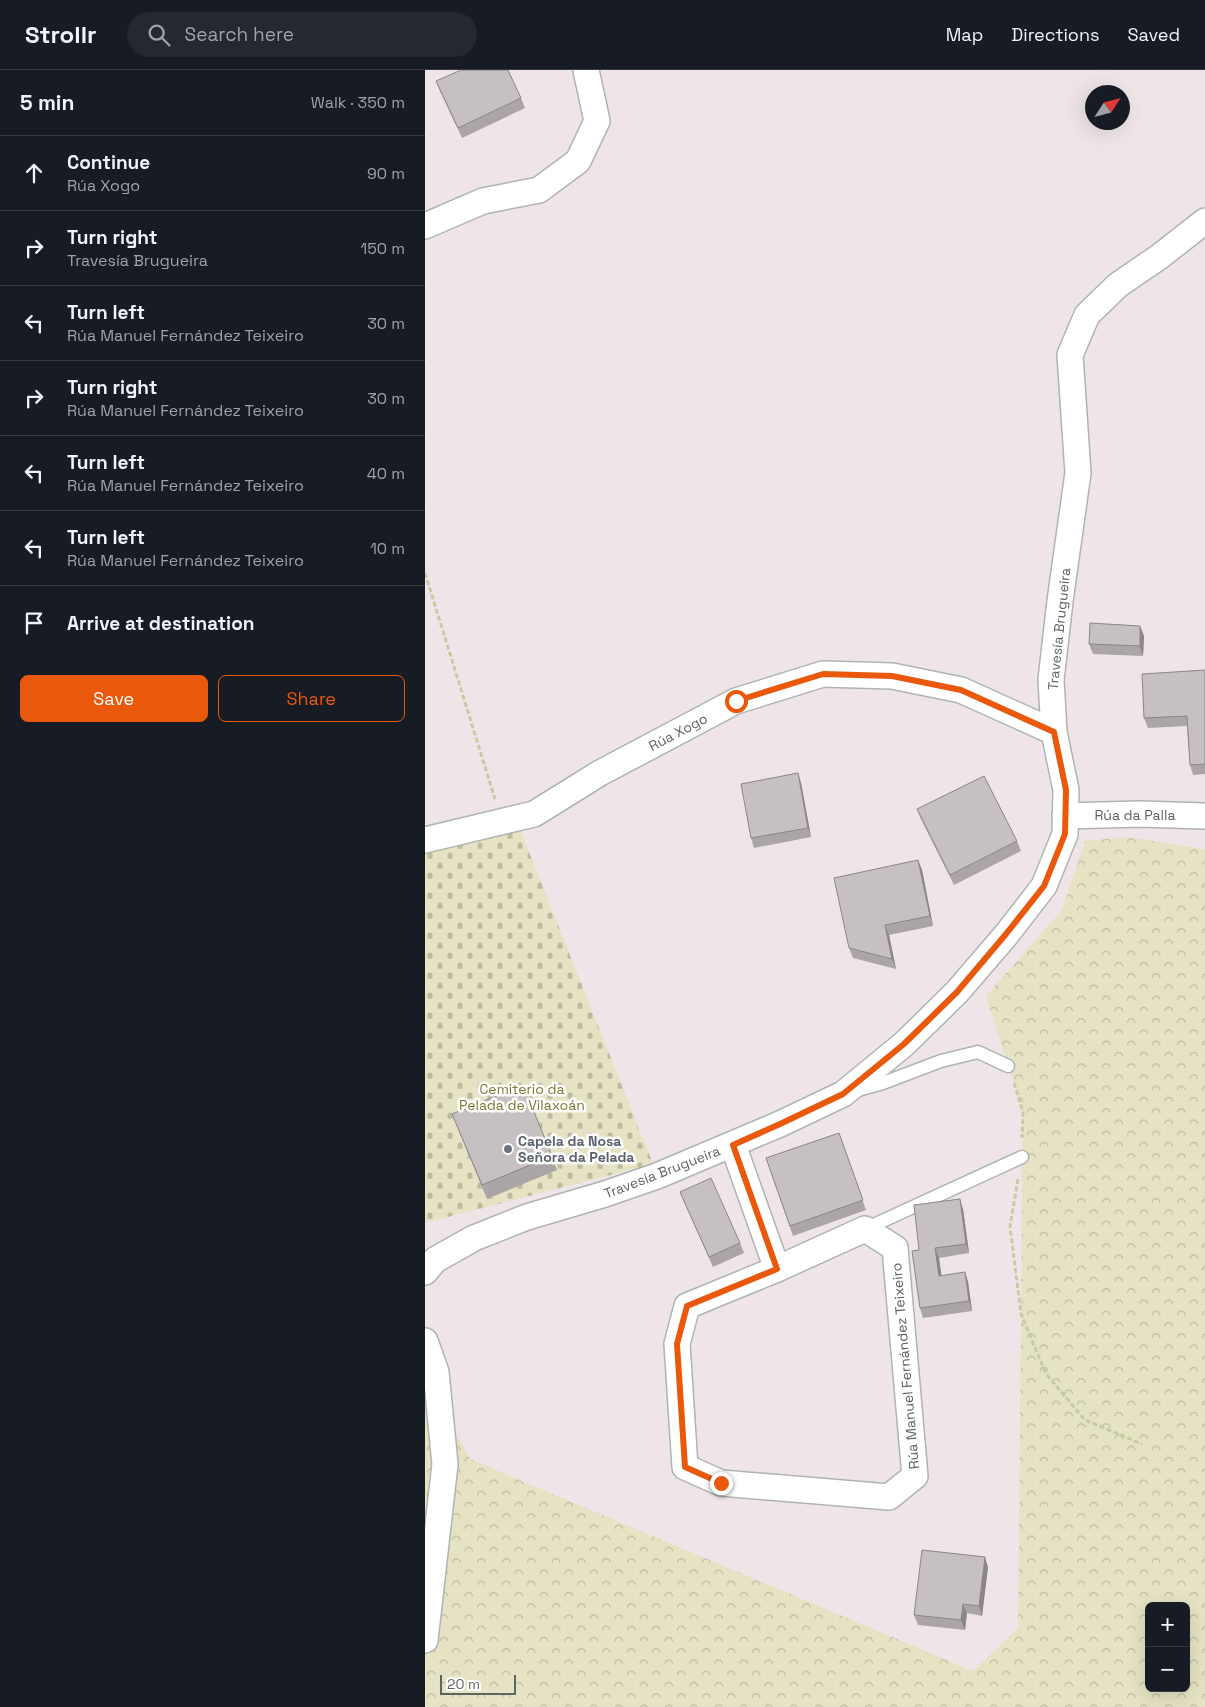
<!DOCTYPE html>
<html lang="en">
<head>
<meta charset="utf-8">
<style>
	:root { --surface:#171b24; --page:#242831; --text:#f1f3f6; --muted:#9ea1a6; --line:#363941; --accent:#ea580c }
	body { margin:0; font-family:"Space Grotesk",sans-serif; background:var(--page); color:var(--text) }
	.controls { position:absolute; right:15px; bottom:15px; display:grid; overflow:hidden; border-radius:8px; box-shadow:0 5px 20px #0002 }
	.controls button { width:45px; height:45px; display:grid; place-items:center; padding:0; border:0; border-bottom:1px solid var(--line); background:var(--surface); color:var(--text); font:25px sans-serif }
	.compass { position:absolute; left:660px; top:15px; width:45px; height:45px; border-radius:50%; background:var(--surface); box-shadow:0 5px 20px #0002; rotate:54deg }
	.scale { position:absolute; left:15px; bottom:12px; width:76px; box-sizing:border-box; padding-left:5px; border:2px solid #5d6561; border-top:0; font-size:14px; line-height:18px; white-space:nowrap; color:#5d6561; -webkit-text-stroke:4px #fff; paint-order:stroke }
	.stop { position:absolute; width:15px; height:15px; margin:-11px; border:4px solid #ea580c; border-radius:50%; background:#fff }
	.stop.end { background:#ea580c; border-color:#fff; box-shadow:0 1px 5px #0008 }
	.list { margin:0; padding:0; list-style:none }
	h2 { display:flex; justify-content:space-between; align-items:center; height:65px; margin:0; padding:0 20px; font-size:21px }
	h2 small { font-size:16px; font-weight:400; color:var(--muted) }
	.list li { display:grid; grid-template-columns:32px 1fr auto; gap:15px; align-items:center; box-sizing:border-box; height:75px; padding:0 20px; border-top:1px solid var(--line) }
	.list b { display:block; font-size:19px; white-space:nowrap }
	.list p { margin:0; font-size:16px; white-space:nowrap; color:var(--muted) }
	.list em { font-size:16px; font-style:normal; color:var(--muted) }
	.actions { display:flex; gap:10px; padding:15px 20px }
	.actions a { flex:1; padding:11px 0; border:1px solid var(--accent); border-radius:8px; text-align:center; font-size:18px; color:var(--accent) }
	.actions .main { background:var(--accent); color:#fff }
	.icon { flex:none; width:28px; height:28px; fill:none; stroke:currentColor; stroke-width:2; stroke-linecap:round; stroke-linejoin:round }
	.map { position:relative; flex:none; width:780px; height:1637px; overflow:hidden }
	header { display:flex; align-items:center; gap:30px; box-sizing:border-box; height:70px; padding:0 25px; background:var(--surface); border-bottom:1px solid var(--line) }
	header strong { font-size:24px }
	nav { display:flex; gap:28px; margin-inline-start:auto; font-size:18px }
	.search { width:350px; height:45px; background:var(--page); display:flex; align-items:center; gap:12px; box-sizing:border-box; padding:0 18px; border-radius:28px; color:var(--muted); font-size:19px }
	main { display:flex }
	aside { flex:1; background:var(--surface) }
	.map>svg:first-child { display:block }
</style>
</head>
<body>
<header>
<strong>Strollr</strong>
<div class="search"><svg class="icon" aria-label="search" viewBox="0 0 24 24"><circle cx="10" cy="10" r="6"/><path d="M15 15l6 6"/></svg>Search here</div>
<nav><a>Map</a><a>Directions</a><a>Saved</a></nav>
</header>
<main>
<aside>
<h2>5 min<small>Walk · 350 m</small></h2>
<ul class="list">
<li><svg class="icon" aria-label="ahead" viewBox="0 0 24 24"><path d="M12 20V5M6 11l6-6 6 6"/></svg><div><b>Continue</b><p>Rúa Xogo</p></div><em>90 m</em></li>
<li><svg class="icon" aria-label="right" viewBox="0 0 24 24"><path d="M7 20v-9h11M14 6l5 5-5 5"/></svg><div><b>Turn right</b><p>Travesía Brugueira</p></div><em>150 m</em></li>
<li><svg class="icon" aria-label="left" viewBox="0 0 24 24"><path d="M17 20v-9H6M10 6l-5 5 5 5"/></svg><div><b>Turn left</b><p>Rúa Manuel Fernández Teixeiro</p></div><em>30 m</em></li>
<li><svg class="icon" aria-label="right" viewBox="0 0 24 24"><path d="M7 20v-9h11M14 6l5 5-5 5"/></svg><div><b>Turn right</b><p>Rúa Manuel Fernández Teixeiro</p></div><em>30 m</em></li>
<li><svg class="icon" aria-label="left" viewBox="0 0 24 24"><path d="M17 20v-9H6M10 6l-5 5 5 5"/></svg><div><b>Turn left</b><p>Rúa Manuel Fernández Teixeiro</p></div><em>40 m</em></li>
<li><svg class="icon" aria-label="left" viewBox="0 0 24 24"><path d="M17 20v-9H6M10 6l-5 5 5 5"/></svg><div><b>Turn left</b><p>Rúa Manuel Fernández Teixeiro</p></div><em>10 m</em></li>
<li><svg class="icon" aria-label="arrive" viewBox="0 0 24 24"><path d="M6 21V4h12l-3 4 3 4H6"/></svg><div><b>Arrive at destination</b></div></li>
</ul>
<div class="actions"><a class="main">Save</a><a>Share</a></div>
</aside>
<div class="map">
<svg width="780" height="1637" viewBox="0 0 780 1637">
	<defs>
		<pattern id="forest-crowns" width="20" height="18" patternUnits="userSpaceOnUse" patternTransform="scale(1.25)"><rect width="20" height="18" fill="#e5e3c3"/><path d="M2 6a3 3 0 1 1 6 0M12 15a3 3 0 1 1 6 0" fill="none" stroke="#bdbca2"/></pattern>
		<pattern id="cemetery-stones" width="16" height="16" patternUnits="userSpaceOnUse" patternTransform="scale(1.25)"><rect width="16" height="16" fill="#e5e3c3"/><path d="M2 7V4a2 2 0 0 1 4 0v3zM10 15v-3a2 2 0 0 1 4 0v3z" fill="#bdbca2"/></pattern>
	</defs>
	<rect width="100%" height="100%" fill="#efe5e8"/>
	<path fill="url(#forest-crowns)" fill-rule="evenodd" d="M702,767L780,779V1637H0V1308L45,1389L548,1601L593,1558L598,1042L561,926L637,840L660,771ZM724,1536H761V1618H724Z"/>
	<polygon fill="url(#cemetery-stones)" points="93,754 228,1094 0,1153 0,782"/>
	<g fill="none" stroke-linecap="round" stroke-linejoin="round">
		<g stroke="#aeb4b2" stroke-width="15">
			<g id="lane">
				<polyline points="433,1020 458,1013 516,991 553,982 583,996"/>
				<polyline points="440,1159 597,1087"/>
			</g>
		</g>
		<g stroke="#aeb4b2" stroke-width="28">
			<g id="street">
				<polyline points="0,156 58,131 114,120 153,91 172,51 161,0"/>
				<polyline points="640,746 714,744 780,746"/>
				<polyline points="0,770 109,744 175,703 311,631 398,604 467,606 536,620 629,662"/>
				<polyline points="308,1075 352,1199"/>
				<polygon points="440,1159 470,1178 490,1406 464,1427 296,1413 260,1397 252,1274 262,1236 352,1199"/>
				<polyline points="0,1202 10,1190 49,1168 102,1147 180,1124 232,1106 355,1054 418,1024 479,974 532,922 581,865 619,816 640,764 641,720 629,662 626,610 635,531 653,403 645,285 662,245 693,215 734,187 780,151"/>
				<polyline points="0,1271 11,1302 20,1394 0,1570"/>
			</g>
		</g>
		<g stroke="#c3cda1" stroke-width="3" stroke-dasharray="5 2.5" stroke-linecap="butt">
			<polyline points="0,503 70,729"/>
			<polyline points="589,1013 598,1042 597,1068"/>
			<polyline points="593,1109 585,1156 596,1244 621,1304 660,1350 717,1374"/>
		</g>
		<use href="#lane" stroke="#fff" stroke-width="12"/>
		<use href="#street" stroke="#fff" stroke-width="25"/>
	</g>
	<g fill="#aba5a7">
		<polygon points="11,11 96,28 100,38 37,68 15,21"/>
		<polygon points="715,556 719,566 718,586 668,584 664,574"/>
		<polygon points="780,600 780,704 768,705 765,695 762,656 723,658 719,648"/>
		<polygon points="373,703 376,713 386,767 329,778 326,768"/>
		<polygon points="492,739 592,771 596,781 529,815 496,749"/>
		<polygon points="493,790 497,800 508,856 464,865 471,899 428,888 424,878"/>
		<polygon points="27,1044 127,1086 132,1100 62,1129"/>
		<polygon points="414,1063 441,1140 368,1166 341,1088"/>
		<polygon points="255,1122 315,1173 319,1183 288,1197 259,1132"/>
		<polygon points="538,1139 544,1183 514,1188 516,1206 540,1202 543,1212 547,1241 498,1248 495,1238 494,1180"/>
		<polygon points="563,1497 557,1546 542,1543 540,1560 493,1555 489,1545"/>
	</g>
	<g fill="#8b8688">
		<polygon points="715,556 719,566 718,586 715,576"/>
		<polygon points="373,703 376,713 386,767 383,758"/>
		<polygon points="493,790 497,800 508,856 505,846"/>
		<polygon points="460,855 464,865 471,899 467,889"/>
		<polygon points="535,1129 538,1139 544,1183 541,1174"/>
		<polygon points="510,1178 514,1188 518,1216 514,1206"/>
		<polygon points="540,1202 543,1212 547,1241 544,1231"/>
		<polygon points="560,1487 563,1497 557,1546 554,1536"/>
		<polygon points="538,1534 542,1543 540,1560 536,1550"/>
	</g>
	<g fill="#c7c0c2" stroke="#8b8688">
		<polygon points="36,0 83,0 96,28 33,58 11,11"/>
		<polygon points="665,553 715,556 715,576 664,574"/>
		<polygon points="780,600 780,694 765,695 762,646 719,648 717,604"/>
		<polygon points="373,703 383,758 326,768 316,714"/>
		<polygon points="559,706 592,771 525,805 492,739"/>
		<polygon points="493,790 505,846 460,855 467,889 424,878 409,808"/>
		<polygon points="98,1015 127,1086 57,1115 27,1044"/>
		<polygon points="414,1063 438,1130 365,1156 341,1088"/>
		<polygon points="286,1108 315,1173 284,1187 255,1122"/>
		<polygon points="535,1129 541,1174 510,1178 514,1206 540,1202 544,1231 495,1238 487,1181 494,1180 489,1135"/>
		<polygon points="497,1480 560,1487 554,1536 538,1534 536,1550 489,1545"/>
	</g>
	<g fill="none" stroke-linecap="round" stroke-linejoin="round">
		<polyline stroke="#ea580c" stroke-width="6" points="296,1413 260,1397 252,1274 262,1236 352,1199 308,1075 355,1054 418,1024 479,974 532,922 581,864 619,816 640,764 641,720 629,662 536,620 467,606 398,604 311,631"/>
	</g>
	<circle fill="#6b7280" stroke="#fff" stroke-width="2" cx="83" cy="1079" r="5"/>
	<g text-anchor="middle" stroke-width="5" stroke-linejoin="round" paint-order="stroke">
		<g font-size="14" fill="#5d6561" stroke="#fff">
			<text transform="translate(634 559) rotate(-84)" y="5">Travesía Brugueira</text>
			<text transform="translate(253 662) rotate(-28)" y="5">Rúa Xogo</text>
			<text x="710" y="750">Rúa da Palla</text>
			<text transform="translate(237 1102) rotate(-21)" y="5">Travesía Brugueira</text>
			<text transform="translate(480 1296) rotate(-95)" y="5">Rúa Manuel Fernández Teixeiro</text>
		</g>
		<g font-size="14" fill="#7a7a37" stroke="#fff">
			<text x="97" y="1024">Cemiterio da<tspan x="97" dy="16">Pelada de Vilaxoán</tspan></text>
		</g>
		<g font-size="14" font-weight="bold" fill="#5b616d" stroke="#fff" text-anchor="start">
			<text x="93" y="1076">Capela da Nosa<tspan x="93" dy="16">Señora da Pelada</tspan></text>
		</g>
	</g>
</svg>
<div class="controls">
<button>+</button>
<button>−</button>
</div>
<svg class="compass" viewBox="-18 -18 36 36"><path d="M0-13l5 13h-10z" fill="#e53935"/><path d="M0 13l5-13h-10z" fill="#9ea1a6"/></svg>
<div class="scale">20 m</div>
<div class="stop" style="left:311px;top:631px"></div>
<div class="stop end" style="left:296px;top:1413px"></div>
</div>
</main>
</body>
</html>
